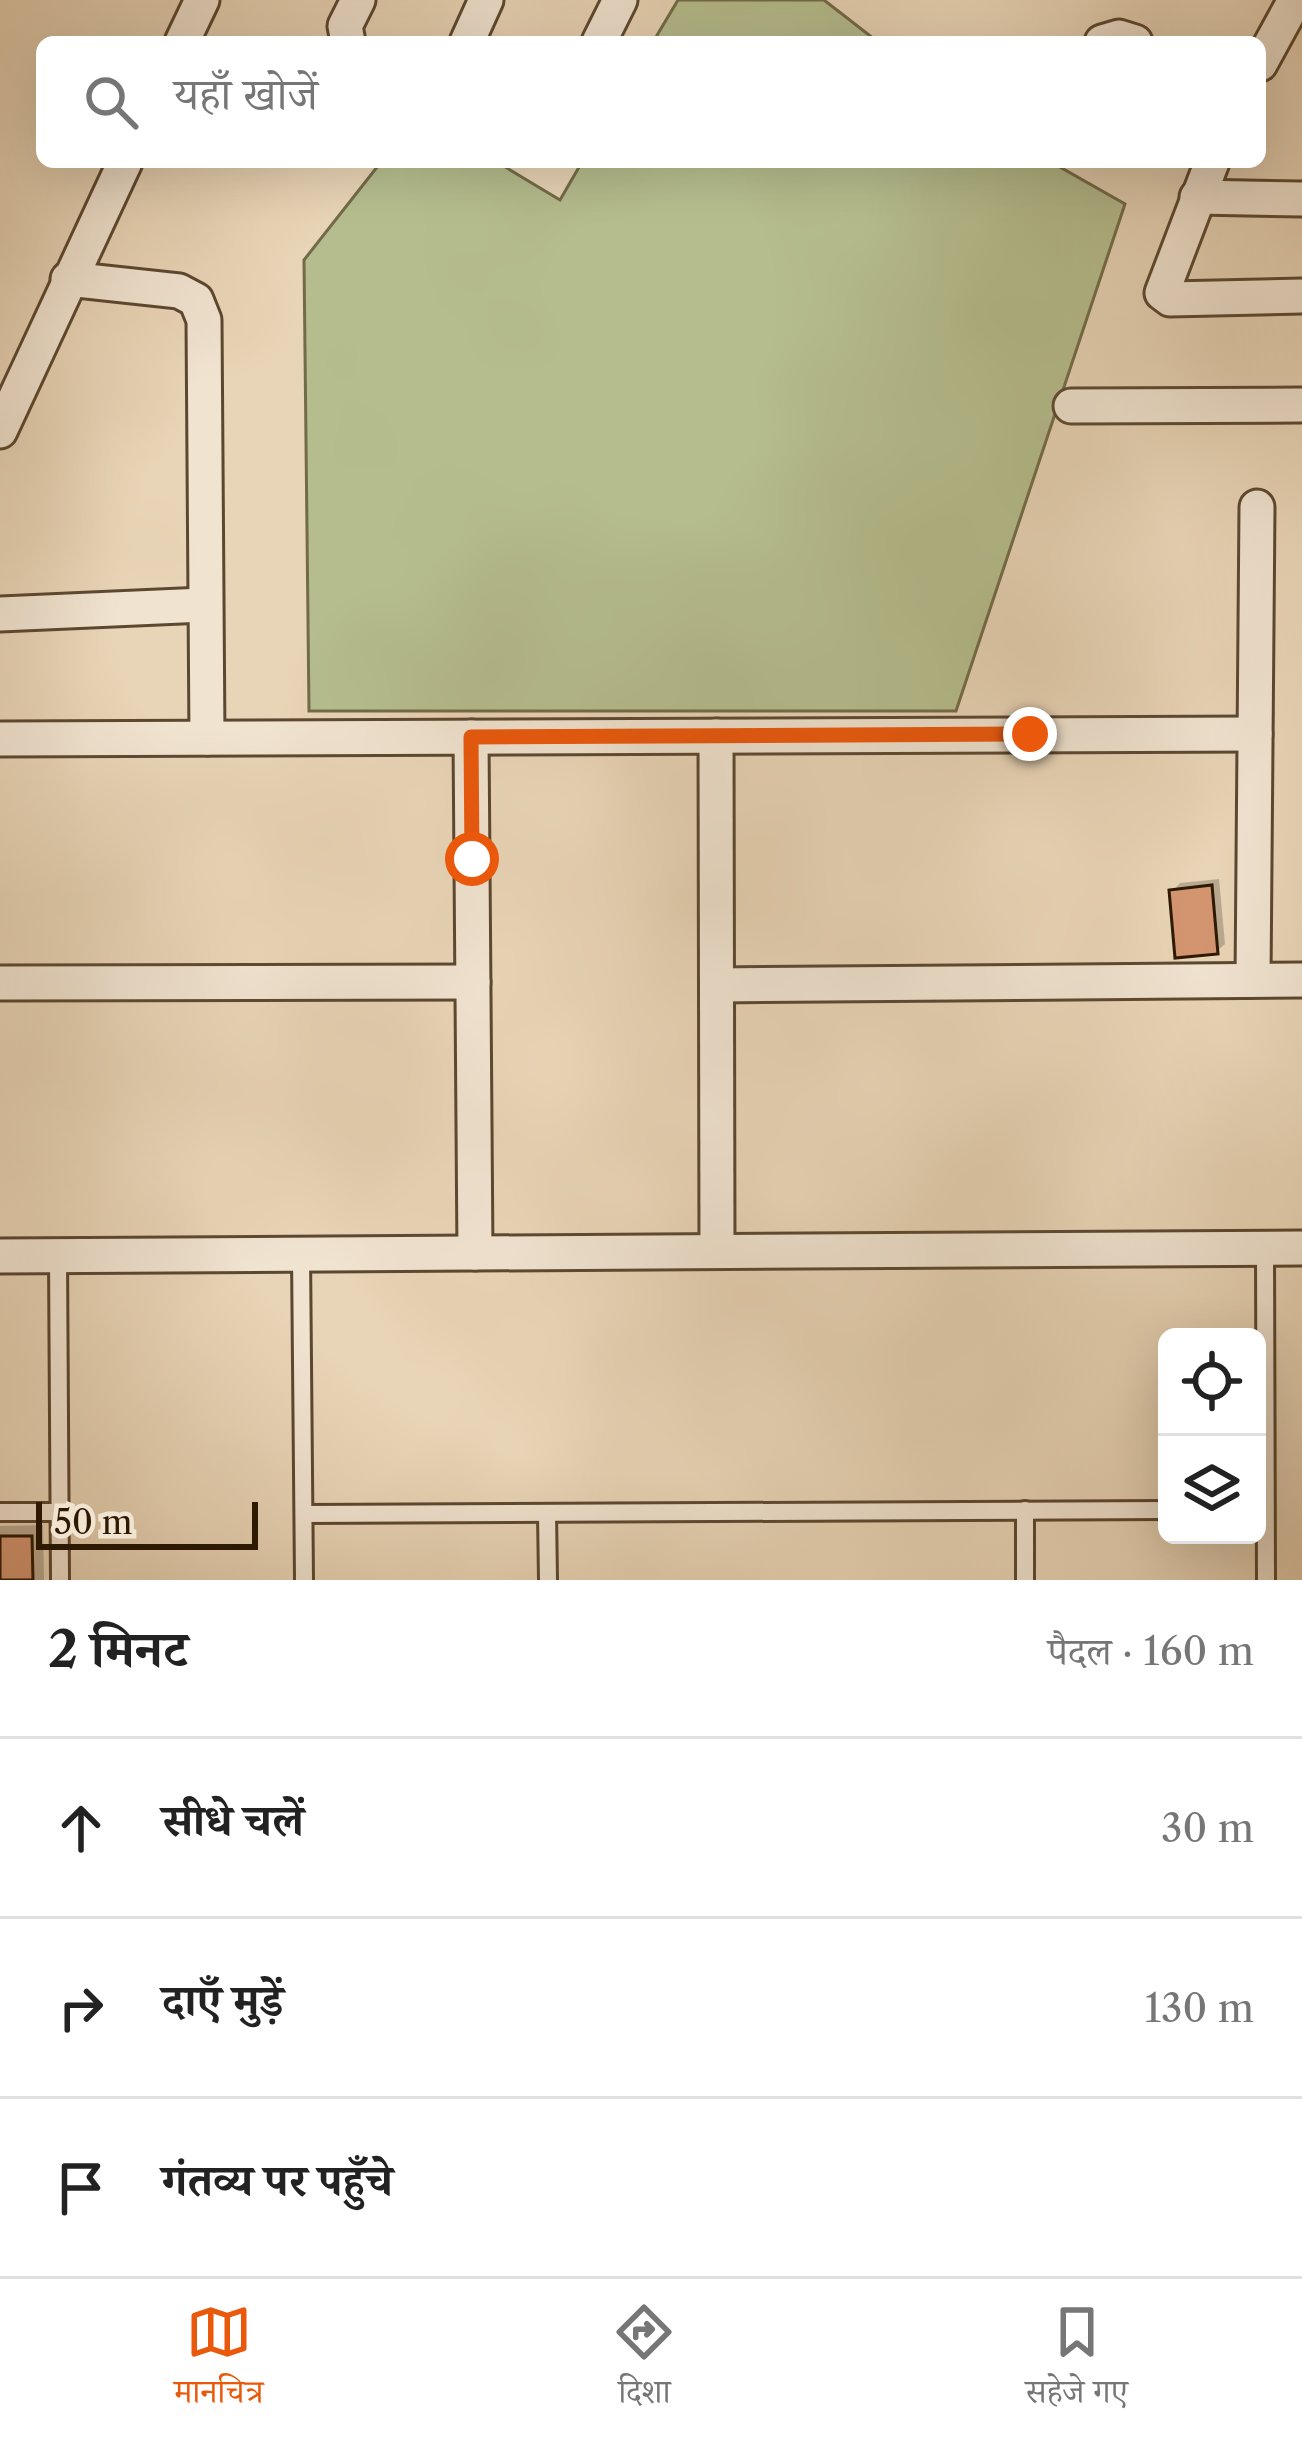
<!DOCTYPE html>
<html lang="hi">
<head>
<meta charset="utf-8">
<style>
	:root { --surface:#fff; --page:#f2f2f2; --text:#222; --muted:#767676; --line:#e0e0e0; --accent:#ea580c }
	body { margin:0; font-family:"Libre Caslon Text","Noto Serif Devanagari",serif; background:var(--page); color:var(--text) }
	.controls { position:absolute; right:36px; bottom:36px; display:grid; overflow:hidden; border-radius:18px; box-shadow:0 12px 48px #0002 }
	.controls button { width:108px; height:108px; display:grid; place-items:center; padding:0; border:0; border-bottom:3px solid var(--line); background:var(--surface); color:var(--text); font:60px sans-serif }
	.scale { position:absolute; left:36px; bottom:30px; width:222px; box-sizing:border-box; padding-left:12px; border:6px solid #2e1903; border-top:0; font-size:33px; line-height:42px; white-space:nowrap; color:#2e1903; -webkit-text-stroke:9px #f0e3d0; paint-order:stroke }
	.stop { position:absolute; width:36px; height:36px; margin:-27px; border:9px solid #ea580c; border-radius:50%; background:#fff }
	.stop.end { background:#ea580c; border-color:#fff; box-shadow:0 3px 12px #0008 }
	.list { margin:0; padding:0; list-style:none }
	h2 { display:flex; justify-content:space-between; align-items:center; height:156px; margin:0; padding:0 48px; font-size:51px }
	h2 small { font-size:39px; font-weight:400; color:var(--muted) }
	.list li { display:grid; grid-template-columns:78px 1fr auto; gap:36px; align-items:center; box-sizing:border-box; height:180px; padding:0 48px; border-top:3px solid var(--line) }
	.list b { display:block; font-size:45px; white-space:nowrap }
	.list em { font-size:39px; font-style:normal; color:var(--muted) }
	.icon { flex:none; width:66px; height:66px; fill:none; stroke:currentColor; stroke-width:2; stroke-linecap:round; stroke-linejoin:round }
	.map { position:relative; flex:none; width:1302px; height:1580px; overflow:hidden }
	.search { position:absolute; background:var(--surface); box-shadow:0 12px 48px #0002; left:36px; right:36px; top:36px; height:132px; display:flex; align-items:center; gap:30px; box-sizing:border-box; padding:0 42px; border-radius:18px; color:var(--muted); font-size:45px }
	.sheet { height:696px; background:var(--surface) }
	nav { display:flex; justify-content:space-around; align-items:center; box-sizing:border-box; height:168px; border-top:3px solid var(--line); background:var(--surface); font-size:33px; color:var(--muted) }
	nav a { display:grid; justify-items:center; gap:6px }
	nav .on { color:var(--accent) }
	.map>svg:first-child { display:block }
</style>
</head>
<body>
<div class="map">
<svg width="1302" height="1580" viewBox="0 0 1302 1580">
	<rect width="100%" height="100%" fill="#e8d4b6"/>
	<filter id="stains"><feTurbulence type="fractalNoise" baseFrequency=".00167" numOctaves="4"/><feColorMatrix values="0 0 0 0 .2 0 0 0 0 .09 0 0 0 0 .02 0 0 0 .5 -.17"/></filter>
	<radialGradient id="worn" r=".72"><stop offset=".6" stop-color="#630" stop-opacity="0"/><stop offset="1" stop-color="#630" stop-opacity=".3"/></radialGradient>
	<g fill="#b5bd8e" stroke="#726b48" stroke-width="3">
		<polygon points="678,0 824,0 878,42 653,42"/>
		<polygon points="381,162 497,162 560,200 582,162 1051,162 1125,204 956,711 309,711 304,260"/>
	</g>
	<g fill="#0003">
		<polygon points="1219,879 1225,944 1217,951 1173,891 1180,883"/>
		<polygon points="43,1525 44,1580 0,1580 0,1526"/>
	</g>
	<g fill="#d29570" stroke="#2e1903" stroke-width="3">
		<polygon points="1212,885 1218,954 1175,958 1169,890"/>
		<polygon points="0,1536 32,1536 33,1580 0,1580"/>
	</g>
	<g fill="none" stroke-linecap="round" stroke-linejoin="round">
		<g stroke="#5c4830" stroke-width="22">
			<g id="service">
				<polyline points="1265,1248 1266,1580"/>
				<polyline points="301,1254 304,1580"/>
				<polyline points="58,1255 60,1580"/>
				<polyline points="0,1512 60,1512"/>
				<polyline points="547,1513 548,1580"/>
				<polyline points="304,1514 1167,1510"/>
				<polyline points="1025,1580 1025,1510"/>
			</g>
		</g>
		<g stroke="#5c4830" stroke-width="39">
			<g id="minor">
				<polyline points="182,42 202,0"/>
				<polyline points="348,42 345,26 358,0"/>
				<polyline points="467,42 486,0"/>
				<polyline points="599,42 620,0"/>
				<polyline points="1102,42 1119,37 1135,42"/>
				<polyline points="1260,64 1295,0"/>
				<polyline points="1212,162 1162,293 1170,299 1302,296"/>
				<polyline points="1197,197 1302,199"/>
				<polyline points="68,279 179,291 196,300 204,320 207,738"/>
				<polyline points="1071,406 1302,405"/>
				<polyline points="0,431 125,162"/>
				<polyline points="0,614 204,605"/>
				<polyline points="716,736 717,1251"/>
				<polyline points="471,737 475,1253"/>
				<polyline points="0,739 1255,734"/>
				<polyline points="1253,980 1257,507"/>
				<polyline points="0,983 473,982"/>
				<polyline points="717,985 1302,980"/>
				<polyline points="0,1256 1302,1248"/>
			</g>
		</g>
		<use href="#service" stroke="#f0e3d0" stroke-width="16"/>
		<use href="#minor" stroke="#f0e3d0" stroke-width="33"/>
	</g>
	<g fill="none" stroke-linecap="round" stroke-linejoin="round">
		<polyline stroke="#ea580c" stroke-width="15" points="472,859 471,737 1030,734"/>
	</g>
	<rect width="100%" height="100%" filter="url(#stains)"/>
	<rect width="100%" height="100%" fill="url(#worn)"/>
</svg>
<div class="controls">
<button><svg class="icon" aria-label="locate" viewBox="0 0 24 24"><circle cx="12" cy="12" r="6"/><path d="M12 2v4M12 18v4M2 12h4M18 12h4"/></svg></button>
<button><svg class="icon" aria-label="layers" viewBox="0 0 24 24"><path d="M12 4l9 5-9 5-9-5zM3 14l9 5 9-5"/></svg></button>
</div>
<div class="scale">50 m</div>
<div class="stop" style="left:472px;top:859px"></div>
<div class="stop end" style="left:1030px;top:734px"></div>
<div class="search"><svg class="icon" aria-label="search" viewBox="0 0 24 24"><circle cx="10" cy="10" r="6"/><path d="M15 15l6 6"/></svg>यहाँ खोजें</div>
</div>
<section class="sheet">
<h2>2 मिनट<small>पैदल · 160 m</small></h2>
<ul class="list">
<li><svg class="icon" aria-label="ahead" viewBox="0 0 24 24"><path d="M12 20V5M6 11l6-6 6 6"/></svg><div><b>सीधे चलें</b></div><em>30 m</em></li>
<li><svg class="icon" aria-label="right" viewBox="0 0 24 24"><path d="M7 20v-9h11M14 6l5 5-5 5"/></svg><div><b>दाएँ मुड़ें</b></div><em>130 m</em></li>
<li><svg class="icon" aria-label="arrive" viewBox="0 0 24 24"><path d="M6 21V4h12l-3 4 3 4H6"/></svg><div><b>गंतव्य पर पहुँचे</b></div></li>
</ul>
</section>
<nav>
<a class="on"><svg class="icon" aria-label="map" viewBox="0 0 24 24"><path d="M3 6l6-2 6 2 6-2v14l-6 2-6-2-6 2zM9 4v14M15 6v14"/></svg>मानचित्र</a>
<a><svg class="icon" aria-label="directions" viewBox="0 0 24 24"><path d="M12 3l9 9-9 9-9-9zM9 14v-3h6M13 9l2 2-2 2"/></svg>दिशा</a>
<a><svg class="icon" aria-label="saved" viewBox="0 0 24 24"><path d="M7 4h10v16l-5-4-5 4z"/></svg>सहेजे गए</a>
</nav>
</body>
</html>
